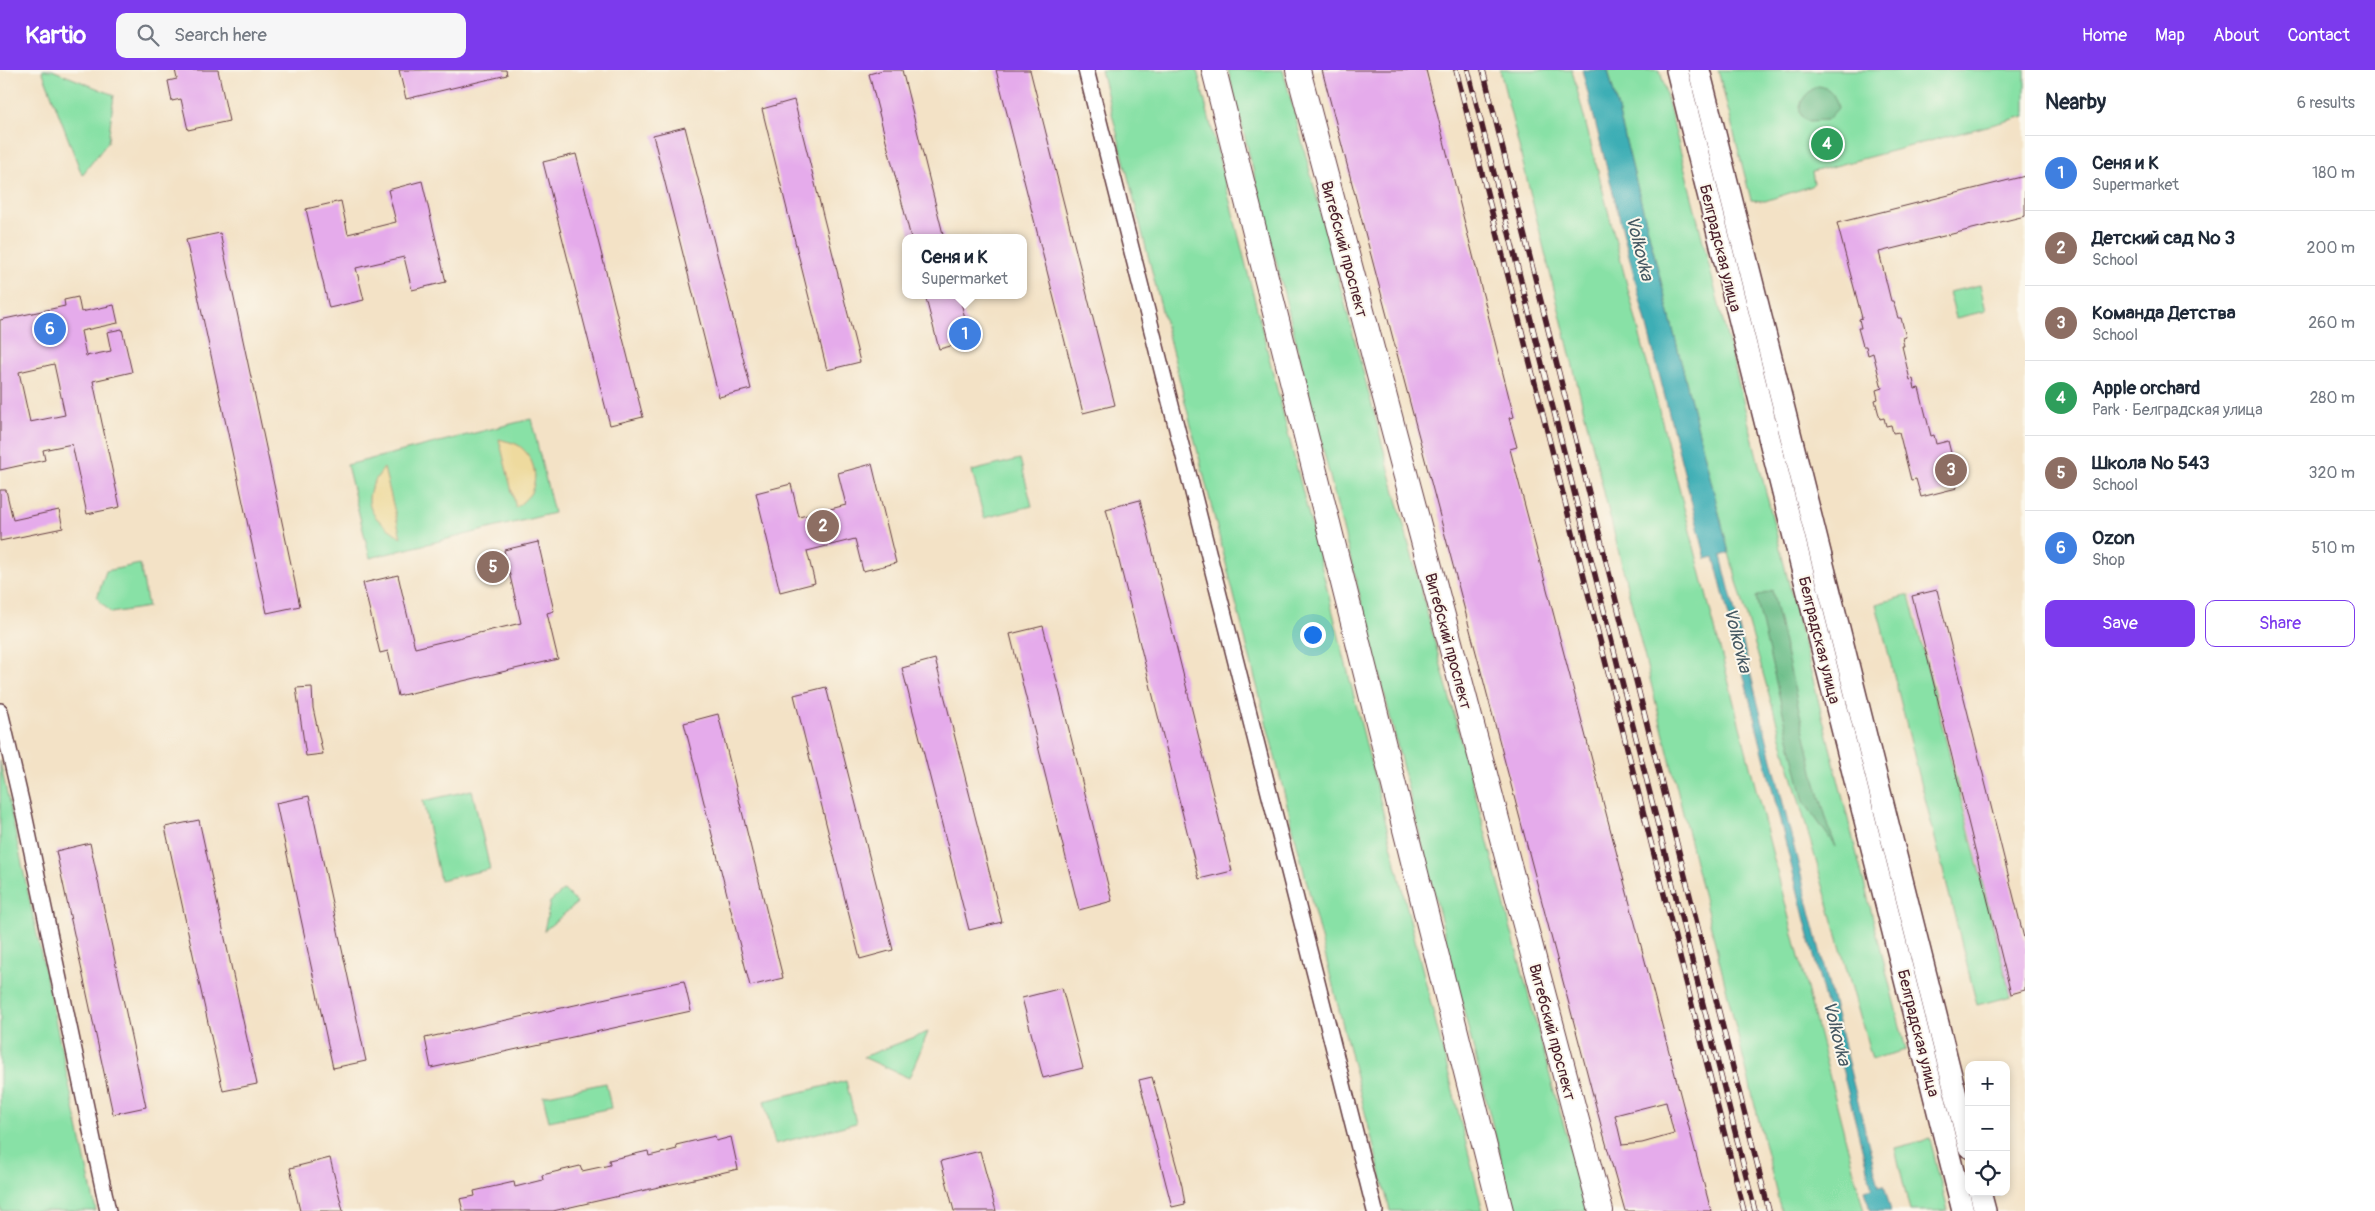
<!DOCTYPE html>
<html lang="en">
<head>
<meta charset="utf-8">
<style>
	:root { --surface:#fff; --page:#f6f6f7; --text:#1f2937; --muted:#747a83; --line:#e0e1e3; --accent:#7c3aed }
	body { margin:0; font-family:Pangolin,sans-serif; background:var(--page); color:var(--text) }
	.controls { position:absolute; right:15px; bottom:15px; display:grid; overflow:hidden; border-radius:10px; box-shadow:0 2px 8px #0003 }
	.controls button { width:45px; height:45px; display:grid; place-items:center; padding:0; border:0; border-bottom:1px solid var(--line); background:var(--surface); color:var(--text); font:25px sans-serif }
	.you { position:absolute; left:1312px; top:564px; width:18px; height:18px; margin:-12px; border:4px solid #fff; border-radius:50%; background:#1a73e8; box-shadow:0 0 0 8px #1a73e833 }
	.badge { display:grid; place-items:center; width:32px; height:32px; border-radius:50%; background:var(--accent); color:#fff; font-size:16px; font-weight:700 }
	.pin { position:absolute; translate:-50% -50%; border:2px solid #fff; box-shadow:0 1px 5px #0006 }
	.popup { position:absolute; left:902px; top:164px; width:125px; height:65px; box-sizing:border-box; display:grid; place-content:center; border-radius:10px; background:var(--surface); filter:drop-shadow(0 1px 4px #0005); font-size:16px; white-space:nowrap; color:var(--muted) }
	.popup b { font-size:19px; color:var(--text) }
	.popup::after { content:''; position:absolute; left:50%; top:100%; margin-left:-10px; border:10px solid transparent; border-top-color:var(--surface) }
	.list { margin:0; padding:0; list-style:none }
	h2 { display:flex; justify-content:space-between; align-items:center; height:65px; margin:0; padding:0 20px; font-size:21px }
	h2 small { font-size:16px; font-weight:400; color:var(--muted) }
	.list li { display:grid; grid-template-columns:32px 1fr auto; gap:15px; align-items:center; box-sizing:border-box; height:75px; padding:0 20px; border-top:1px solid var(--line) }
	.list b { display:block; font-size:19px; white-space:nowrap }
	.list p { margin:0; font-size:16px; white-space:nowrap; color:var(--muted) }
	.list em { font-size:16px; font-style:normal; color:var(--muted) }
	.actions { display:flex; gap:10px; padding:15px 20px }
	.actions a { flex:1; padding:11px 0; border:1px solid var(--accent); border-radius:10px; text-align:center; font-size:18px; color:var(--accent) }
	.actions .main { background:var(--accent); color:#fff }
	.icon { flex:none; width:28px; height:28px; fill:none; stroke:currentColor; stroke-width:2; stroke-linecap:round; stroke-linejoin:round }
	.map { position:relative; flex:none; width:2025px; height:1141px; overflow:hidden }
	header { display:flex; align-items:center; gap:30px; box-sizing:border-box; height:70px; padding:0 25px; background:var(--accent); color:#fff }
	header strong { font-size:24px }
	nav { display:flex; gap:28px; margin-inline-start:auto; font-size:18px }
	.search { width:350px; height:45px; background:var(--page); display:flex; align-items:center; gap:12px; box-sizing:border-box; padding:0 18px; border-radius:10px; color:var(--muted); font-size:19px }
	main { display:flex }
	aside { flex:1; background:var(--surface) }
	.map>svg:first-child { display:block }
</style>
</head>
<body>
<header>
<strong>Kartio</strong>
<div class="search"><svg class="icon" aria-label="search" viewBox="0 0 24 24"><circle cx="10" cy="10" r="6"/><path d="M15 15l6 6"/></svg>Search here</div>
<nav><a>Home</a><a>Map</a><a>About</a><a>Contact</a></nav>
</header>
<main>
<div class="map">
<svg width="2025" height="1141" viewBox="0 0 2025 1141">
	<rect width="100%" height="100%" fill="#fbf7ec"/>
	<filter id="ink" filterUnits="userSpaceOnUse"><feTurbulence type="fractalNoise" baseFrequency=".02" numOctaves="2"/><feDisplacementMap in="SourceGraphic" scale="10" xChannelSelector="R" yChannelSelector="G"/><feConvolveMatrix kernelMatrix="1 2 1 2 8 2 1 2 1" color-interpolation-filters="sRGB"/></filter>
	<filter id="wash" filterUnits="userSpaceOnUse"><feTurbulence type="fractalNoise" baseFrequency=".0096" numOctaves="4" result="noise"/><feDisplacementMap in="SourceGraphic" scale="20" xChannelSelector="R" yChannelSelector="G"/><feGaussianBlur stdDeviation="1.12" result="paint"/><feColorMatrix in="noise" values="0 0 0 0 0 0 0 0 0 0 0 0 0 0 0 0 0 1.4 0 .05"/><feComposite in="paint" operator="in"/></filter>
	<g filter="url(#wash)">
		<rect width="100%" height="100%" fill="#f3e2c6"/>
		<g fill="#88e1a6" stroke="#698068">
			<polygon points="42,0 52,0 114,25 108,72 82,105"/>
			<polygon points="1101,0 1197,0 1483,1141 1390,1141"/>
			<polygon points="1228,0 1283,0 1555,1025 1589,1141 1514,1141"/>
			<polygon points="1500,0 1572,0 1864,1141 1781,1141"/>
			<polygon points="1608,0 1660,0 1906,980 1872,989 1729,483"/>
			<polygon points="1718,0 2025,0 2025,46 1812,102 1814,113 1811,116 1765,131 1751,130"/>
			<polygon points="1980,215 1986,241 1956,248 1949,222"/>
			<polygon points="531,349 554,443 370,488 347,395"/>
			<polygon points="1020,389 1032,436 984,448 972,401"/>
			<polygon points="140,494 148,537 111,543 97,528 106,501"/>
			<polygon points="1909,525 2011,926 1977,935 1876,534"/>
			<polygon points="0,691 96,1141 1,1141 0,1136"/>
			<polygon points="472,720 490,799 440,810 423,731"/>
			<polygon points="564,820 577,833 544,861 550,832"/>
			<polygon points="928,962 909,1008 863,987"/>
			<polygon points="846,1011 856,1053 775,1074 764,1031"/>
			<polygon points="606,1013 611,1038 549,1051 543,1026"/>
			<polygon points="1930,1069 1948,1141 1910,1141 1895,1078"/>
		</g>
		<g fill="#6ebf8b" stroke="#5c6f5b">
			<path d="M1818,16C1831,17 1835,26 1838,38L1827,50L1807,51C1790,41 1806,21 1818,16Z"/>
			<polygon points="1772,520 1815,710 1830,761 1836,777 1804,732 1756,527"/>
		</g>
		<g fill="#eeda9e" stroke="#9c7c64">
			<path d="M499,369C505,371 512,372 518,375C533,385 540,407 530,424C526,429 520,434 516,438Z"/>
			<path d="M384,398L401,467C369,447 357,431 384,398Z"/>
		</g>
		<polygon fill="#3daeb5" stroke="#446670" points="1582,0 1608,0 1729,483 1721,486 1879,1116 1884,1115 1891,1141 1870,1141 1865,1120 1872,1118 1714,487 1706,489"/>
		<g id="blocks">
			<g fill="#e5abeb" fill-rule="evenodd">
				<polygon points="175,0 218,0 229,51 188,60 181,29 172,31 168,11 177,9"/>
				<polygon points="399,0 506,0 507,5 406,29"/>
				<polygon points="883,0 902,0 944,168 911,168 869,4"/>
				<polygon points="996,0 1030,0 1115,335 1083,343"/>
				<path d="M1322,0H1426L1514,347L1509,348L1517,377L1510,379L1711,1141H1625L1602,1059ZM1666,1032L1674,1064L1642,1073L1622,1075L1615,1045Z"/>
				<polygon points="794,30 860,292 827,300 762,39"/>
				<polygon points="685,57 751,319 719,327 653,65"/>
				<polygon points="576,84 643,347 610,355 543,92"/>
				<polygon points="2025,106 2025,146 1879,182 1891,231 1893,231 1898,248 1901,248 1906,267 1902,268 1904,276 1902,276 1910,310 1913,309 1915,319 1919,318 1931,366 1934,365 1936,374 1948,371 1957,407 1955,408 1957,418 1921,427 1916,409 1911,410 1899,362 1893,363 1891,355 1886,356 1884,348 1880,349 1875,330 1878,329 1876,320 1882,318 1873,283 1868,285 1866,276 1863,276 1858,258 1861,258 1859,249 1862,248 1837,153"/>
				<polygon points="422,111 446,212 412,220 404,187 356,198 364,230 329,238 306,139 341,131 348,164 396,152 388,120"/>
				<polygon points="220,163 300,536 267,543 186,170"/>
				<polygon points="925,225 959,225 971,271 939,279"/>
				<path d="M78,227L81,242L114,235L118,253L81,261L86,286L111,281L107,262L122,259L132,302L93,311L120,437L87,444L72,374L43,380L45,390L0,400V250L65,236L64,230ZM54,294L65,345L30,352L19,302Z"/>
				<polygon points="872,394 896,493 863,501 855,469 807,481 815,513 780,522 756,423 791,414 799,447 846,435 838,403"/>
				<polygon points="0,420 6,420 13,450 59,440 63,458 0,471"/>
				<polygon points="1140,430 1232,801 1199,809 1106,439"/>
				<polygon points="538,472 554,541 547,543 558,589 398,626 388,581 380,583 363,513 398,505 415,578 521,553 504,480"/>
				<polygon points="1937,520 2025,872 2025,920 2011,924 1912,526"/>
				<polygon points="1043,556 1112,831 1079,840 1010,564"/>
				<polygon points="935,589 1002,852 969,860 902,598"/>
				<polygon points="312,617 313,638 323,684 306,686 296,618"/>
				<polygon points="826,617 893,880 860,889 794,625"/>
				<polygon points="718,644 783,908 750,916 684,653"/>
				<polygon points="309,726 366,991 333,998 276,733"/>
				<polygon points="199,750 257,1014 223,1021 165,757"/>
				<polygon points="90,773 146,1037 113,1044 56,781"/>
				<polygon points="684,911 691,941 431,998 425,968"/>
				<polygon points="1062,918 1083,998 1043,1008 1022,928"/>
				<polygon points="1152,1007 1182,1116 1185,1134 1172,1137 1139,1010"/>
				<polygon points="715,1066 716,1071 731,1067 738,1099 553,1141 463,1141 460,1129 475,1126 474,1121 514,1112 515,1117 543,1110 542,1105 580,1096 582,1101 610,1095 609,1090 648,1081 649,1086 677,1079 676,1075"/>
				<polygon points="980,1081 996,1141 954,1141 941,1091"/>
				<polygon points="330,1088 343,1141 300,1141 290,1098"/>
			</g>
		</g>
	</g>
	<g filter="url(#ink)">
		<use href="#blocks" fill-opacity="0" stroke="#633c42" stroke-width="1"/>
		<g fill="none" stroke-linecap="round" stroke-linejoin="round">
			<g stroke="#633c42" stroke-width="18">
				<g id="street">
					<polyline points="1086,0 1375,1141"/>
					<polyline points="0,641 24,744 108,1141"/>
				</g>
			</g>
			<g stroke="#633c42" stroke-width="24">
				<g id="secondary">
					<polyline points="1677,0 1963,1141"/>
					<polyline points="1699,0 1969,1077"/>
					<polyline points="1980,1122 1985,1141"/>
				</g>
			</g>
			<g stroke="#633c42" stroke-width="26">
				<g id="primary">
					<polyline points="1214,0 1501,1141"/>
					<polyline points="1298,0 1601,1141"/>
				</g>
			</g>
			<use href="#street" stroke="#fff" stroke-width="15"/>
			<use href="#secondary" stroke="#fff" stroke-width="21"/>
			<use href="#primary" stroke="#fff" stroke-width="24"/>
			<g stroke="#4a1f2b" stroke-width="5.5">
				<g id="rail">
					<polyline points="1456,0 1744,1141"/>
					<polyline points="1468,0 1755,1141"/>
					<polyline points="1483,0 1769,1141"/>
				</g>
			</g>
			<use href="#rail" stroke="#fbf7ec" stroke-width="4" stroke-dasharray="11" stroke-linecap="butt"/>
		</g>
	</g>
	<g text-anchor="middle" stroke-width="4" stroke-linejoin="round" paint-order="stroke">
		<g font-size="16" fill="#4a1f2b" stroke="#fbf7ec">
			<text transform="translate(1721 178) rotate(76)" y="6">Белградская улица</text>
			<text transform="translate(1345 179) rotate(75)" y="6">Витебский проспект</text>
			<text transform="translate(1820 570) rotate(76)" y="6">Белградская улица</text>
			<text transform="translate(1449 571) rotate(75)" y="6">Витебский проспект</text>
			<text transform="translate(1553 962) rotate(75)" y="6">Витебский проспект</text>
			<text transform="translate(1919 963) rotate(76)" y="6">Белградская улица</text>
		</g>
		<g font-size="18" font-style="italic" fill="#455862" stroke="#fbf7ec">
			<text transform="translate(1640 178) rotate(76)" y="6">Volkovka</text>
			<text transform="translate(1738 570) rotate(76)" y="6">Volkovka</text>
			<text transform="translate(1837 963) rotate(76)" y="6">Volkovka</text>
		</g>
	</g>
</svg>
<div class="controls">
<button>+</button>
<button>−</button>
<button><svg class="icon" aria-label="locate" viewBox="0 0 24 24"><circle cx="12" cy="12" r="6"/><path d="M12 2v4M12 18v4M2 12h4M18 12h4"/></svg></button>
</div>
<div class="you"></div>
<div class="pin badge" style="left:965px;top:264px;background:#3f7fe0">1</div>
<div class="popup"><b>Сеня и К</b>Supermarket</div>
<div class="pin badge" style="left:823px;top:456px;background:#8d6e63">2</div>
<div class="pin badge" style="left:1951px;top:400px;background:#8d6e63">3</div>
<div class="pin badge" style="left:1827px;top:74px;background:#2e9e5b">4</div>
<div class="pin badge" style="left:493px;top:497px;background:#8d6e63">5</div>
<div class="pin badge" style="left:50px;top:259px;background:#3f7fe0">6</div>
</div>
<aside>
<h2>Nearby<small>6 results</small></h2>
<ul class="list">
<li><span class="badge" style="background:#3f7fe0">1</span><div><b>Сеня и К</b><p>Supermarket</p></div><em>180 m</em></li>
<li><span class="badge" style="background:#8d6e63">2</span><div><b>Детский сад № 3</b><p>School</p></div><em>200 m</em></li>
<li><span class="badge" style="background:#8d6e63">3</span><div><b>Команда Детства</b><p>School</p></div><em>260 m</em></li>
<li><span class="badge" style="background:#2e9e5b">4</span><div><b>Apple orchard</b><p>Park · Белградская улица</p></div><em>280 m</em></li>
<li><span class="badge" style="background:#8d6e63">5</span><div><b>Школа № 543</b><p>School</p></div><em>320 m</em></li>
<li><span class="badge" style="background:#3f7fe0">6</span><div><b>Ozon</b><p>Shop</p></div><em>510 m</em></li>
</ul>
<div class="actions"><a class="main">Save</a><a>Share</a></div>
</aside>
</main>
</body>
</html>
